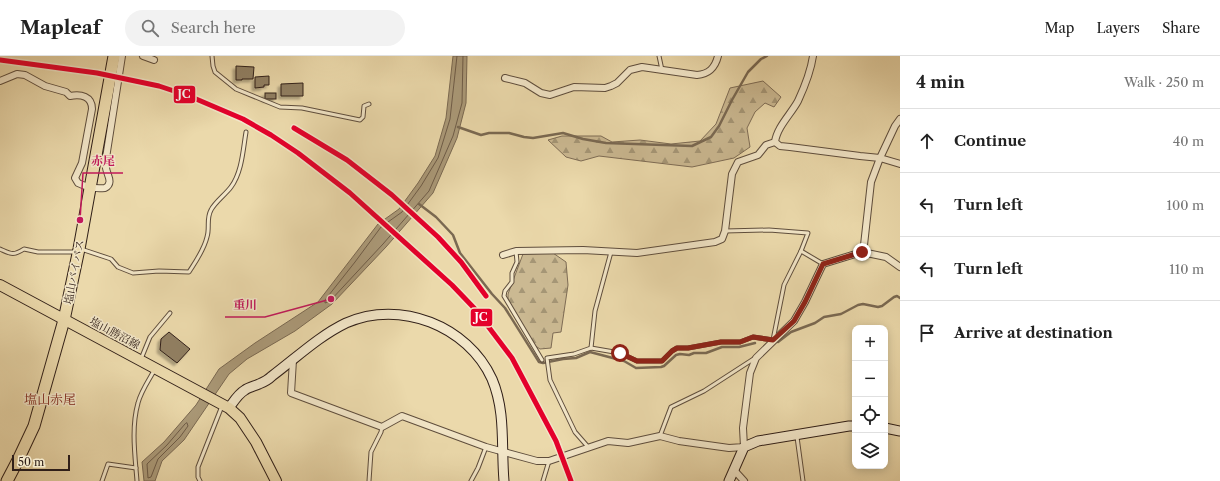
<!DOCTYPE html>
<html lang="en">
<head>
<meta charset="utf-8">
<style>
	:root { --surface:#fff; --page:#f2f2f2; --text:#222; --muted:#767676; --line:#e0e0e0 }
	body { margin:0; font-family:"Libre Caslon Text","Noto Serif JP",serif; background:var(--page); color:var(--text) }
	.controls { position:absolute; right:12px; bottom:12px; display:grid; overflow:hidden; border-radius:8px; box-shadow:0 2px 10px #0003 }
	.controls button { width:36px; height:36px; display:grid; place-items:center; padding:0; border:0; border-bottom:1px solid var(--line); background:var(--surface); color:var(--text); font:20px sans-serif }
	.scale { position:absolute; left:12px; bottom:10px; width:58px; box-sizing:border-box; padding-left:4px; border:2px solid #301f18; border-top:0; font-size:11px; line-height:14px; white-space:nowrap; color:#301f18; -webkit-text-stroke:3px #f2e6c8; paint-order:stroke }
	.stop { position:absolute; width:12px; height:12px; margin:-9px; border:3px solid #8f2418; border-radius:50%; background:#fff }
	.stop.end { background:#8f2418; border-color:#fff; box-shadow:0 1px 4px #0008 }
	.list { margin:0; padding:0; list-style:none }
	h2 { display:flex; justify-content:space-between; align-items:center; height:52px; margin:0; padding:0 16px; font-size:17px }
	h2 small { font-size:13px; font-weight:400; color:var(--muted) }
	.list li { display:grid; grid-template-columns:26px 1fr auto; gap:12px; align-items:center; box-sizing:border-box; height:64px; padding:0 16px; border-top:1px solid var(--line) }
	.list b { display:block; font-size:15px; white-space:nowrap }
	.list em { font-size:13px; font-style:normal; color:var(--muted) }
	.icon { flex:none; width:22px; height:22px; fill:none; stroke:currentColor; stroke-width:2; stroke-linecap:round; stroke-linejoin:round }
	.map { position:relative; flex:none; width:900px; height:425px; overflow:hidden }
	header { display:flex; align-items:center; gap:24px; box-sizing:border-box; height:56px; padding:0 20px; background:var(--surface); border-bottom:1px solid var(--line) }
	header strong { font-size:19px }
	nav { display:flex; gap:22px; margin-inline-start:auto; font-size:14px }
	.search { width:280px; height:36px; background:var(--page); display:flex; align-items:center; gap:10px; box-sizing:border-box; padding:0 14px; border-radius:22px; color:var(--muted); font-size:15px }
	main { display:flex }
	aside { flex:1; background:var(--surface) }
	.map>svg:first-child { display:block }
</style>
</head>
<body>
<header>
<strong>Mapleaf</strong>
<div class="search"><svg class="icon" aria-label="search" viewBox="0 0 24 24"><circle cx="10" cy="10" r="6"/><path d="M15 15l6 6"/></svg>Search here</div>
<nav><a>Map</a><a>Layers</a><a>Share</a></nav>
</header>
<main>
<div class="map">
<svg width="900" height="425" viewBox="0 0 900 425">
	<defs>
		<pattern id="forest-firs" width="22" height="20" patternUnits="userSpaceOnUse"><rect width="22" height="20" fill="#cbb992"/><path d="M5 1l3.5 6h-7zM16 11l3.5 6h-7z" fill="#a59676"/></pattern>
		<filter id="shadow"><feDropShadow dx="-3" dy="3" stdDeviation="1" flood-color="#0004"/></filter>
	</defs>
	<rect width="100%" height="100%" fill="#ebd9ab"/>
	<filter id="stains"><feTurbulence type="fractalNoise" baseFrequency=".005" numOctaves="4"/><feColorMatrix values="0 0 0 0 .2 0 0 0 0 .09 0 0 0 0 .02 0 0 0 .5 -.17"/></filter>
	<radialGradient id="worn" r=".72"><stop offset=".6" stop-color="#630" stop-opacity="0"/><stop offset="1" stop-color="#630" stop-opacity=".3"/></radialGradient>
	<g fill="url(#forest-firs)" stroke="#7e6c55">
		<polygon points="763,25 781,41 774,51 765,47 755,56 747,72 750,91 734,102 692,111 599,100 581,105 566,101 548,84 562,80 601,80 612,86 640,84 671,88 700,85 716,68 730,32"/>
		<polygon points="553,197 566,206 568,229 561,276 553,277 551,292 540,293 534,289 508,244 508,238 523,198"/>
	</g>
	<polygon fill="#ab9a79" stroke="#7a6952" points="453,0 467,0 466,47 457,82 433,137 386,191 332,248 295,275 247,303 229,318 184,384 162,405 155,425 144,425 142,406 164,386 196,349 219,313 255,287 318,246 378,168 399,153 418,127 435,100 446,62"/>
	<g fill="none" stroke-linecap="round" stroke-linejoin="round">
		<g stroke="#6e5c48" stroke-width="1">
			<polyline points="457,0 450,63 438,102 421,130 402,156 381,171 355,206 325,244 325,247 330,245 383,188 429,135 453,80 462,47 463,0"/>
			<polygon points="187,367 188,370 180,381 158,403 151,421 148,422 147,408 167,389 185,368"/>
		</g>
		<g stroke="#7a6952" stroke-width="2.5">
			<polyline points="458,71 481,79 489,77 509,77 524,81 533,82 563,77 583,83 606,87 692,90 711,81 719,70 732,44 748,16 761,3 767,0"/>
			<polyline points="419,148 436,161 453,179 460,197 492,238 505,252 539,306 543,307 563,303 576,302 590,296 624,305 636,312 661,311 664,310 676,299 680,298 689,299 694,297 706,297 722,291 739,291 755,287"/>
			<polyline points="778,286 791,276 815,267 824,261 841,258 858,249 863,248 878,251 882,250 894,241 897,240 900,242"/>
		</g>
	</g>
	<g fill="#918064" stroke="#301f18" filter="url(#shadow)">
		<polygon points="236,10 254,11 253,23 242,23 242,24 236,24"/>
		<polygon points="269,20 269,29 264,29 264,31 255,32 255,21"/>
		<polygon points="303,27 303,40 281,40 281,28"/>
		<rect x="265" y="37" width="11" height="6"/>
		<polygon points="169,276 190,293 177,307 160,294 161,283"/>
	</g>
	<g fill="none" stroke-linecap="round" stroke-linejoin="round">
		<g stroke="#5f4e3d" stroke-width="5">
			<g id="lane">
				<polyline points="212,0 213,10 215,16 236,33 280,51 302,52 360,64 363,61 364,50 369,48"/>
				<polyline points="659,0 662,14"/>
				<polyline points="725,175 769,174 808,177 801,195 823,208"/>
				<path d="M0,193C11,198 13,200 24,193L38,196H75"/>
				<path d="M81,193L111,203L118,211L133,217L159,215L189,216C196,205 204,194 207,181C210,172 206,163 211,154C215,146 225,139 231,131C242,116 243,94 246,76"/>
				<polyline points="516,195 517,206 512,217 512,226 505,235 504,240 542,304"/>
				<polyline points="591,292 595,255 611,196"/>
				<polyline points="141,303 150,281 170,257"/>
				<polyline points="660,380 671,351 704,335 755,302"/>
				<polyline points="797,381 803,425"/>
				<polyline points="589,392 575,376 550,324 547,302 574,298 591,292 620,297 637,305 662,305 672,295 677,292 688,292 721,286 740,286 753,281 773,284 784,229 801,195"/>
				<polyline points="102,425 108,408 136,412"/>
				<path d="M137,425C135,399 131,372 138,347C141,335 149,324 155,313"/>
				<polyline points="200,425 198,421 198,411 222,350"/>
				<polyline points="369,425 371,396 381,376 382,371"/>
				<polyline points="471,425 478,412 486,391"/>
				<polyline points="543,425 549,405"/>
			</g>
		</g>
		<g stroke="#5f4e3d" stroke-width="8">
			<g id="street">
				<polyline points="143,0 154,4"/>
				<path d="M813,0C811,14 804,32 798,45C791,58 777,71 775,86L780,90L790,91L860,100L880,102L900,108"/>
				<path d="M505,22L525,27L541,37L550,39L574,31L605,32L611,30L617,27L630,14L642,11L697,19C709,18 715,12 718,0"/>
				<path d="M0,25L17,18L25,19L45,30L66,36L70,40C81,38 92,40 92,53L82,107L75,122L78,127C86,131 96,133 105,132C114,127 107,119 106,112C106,108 106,105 106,102L122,0"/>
				<polyline points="862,196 886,201 900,211"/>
				<polyline points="503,199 516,195 583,194 637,197 715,186 722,183 725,175 732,118 738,106 758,99 766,89 775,86"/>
				<polyline points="293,304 291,337 382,371 402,360 486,391 537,405 549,405 608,385 628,387 660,380 679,385 729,392 744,391 743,372 750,317 756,302 794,265 805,246 823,208 862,196 864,189 871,126 880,102 895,70 900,63"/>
				<polyline points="734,414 744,425"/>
			</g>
		</g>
		<g stroke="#301f18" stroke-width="11">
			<g id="secondary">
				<path d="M229,352C234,345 238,338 245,334C249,331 255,330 259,328C264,326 268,324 272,320C296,302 319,280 346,267C400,243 468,270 492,323C506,356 501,391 504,425"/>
				<polyline points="885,372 900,375"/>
				<polyline points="729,425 744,391 758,385 849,370 855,370"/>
			</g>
		</g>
		<g stroke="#301f18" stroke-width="12">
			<polyline id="primary" points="0,229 229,352 240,362 256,386 276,425"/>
		</g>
		<g stroke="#301f18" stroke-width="13">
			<polyline id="highway" points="7,425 18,404 34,370 64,264 79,193 114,0"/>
		</g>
		<use href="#lane" stroke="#f2e6c8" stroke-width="3"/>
		<use href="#street" stroke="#f2e6c8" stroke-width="6"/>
		<use href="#secondary" stroke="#f2e6c8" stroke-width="9"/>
		<use href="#primary" stroke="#ebd9ab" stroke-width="10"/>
		<use href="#highway" stroke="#ebd9ab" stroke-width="11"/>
		<g stroke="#f2e6c8" stroke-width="8">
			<g id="rail-1">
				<polyline points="0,4 97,17 159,30 189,40 243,63 271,79 298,97 350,137 452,229 475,253 512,302 556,385 571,425"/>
				<polyline points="294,72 347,104 392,139 438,181 461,206 486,240"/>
			</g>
		</g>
		<use href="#rail-1" stroke="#e4002b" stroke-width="5"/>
	</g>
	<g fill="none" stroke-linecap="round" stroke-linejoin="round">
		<polyline stroke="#8f2418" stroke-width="5" points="620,297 637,305 662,305 672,295 677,292 688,292 721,286 740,286 753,281 773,284 794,265 805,246 823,208 862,196"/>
	</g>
	<g text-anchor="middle" stroke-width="3" stroke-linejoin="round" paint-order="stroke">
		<g font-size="11" fill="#301f18" stroke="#f2e6c8">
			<text transform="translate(74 216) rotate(-79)" y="4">塩山バイパス</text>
			<text transform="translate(115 277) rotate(28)" y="4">塩山勝沼線</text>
		</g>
		<g font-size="13" fill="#7a1f14" stroke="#f2e6c8">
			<text x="50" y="348">塩山赤尾</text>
		</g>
	</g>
	<path fill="none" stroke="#c2185b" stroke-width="1.5" d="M80 164L83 117H123M331 243L265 261H225"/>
	<g fill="#c2185b" stroke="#f2e6c8" stroke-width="1.5">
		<circle cx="80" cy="164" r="4"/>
		<circle cx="331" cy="243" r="4"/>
	</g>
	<g font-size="12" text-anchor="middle" font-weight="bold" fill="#c2185b" stroke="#f2e6c8" stroke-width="3" stroke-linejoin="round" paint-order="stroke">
		<text x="103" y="109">赤尾</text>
		<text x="245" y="253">重川</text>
	</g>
	<g stroke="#f2e6c8" stroke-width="1.5">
		<rect x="173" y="29" width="23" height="19" rx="4" fill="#e4002b"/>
		<rect x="470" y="252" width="23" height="19" rx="4" fill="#e4002b"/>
	</g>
	<g font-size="11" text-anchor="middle" font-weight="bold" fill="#fff">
		<text x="184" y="42">JC</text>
		<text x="481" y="265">JC</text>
	</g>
	<rect width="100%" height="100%" filter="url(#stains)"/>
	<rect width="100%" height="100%" fill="url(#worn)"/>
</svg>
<div class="controls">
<button>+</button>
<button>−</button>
<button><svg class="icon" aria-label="locate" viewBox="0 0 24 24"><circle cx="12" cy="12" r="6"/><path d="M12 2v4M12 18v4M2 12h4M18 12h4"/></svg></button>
<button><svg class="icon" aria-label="layers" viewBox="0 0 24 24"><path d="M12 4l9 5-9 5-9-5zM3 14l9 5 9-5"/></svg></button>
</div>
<div class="scale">50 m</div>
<div class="stop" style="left:620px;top:297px"></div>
<div class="stop end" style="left:862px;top:196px"></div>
</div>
<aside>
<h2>4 min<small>Walk · 250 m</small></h2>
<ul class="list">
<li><svg class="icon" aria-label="ahead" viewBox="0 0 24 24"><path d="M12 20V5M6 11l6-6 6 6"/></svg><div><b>Continue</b></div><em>40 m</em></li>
<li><svg class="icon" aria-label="left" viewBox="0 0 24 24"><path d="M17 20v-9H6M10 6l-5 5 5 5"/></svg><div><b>Turn left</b></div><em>100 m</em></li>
<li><svg class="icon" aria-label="left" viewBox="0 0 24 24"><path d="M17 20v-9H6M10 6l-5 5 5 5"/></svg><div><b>Turn left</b></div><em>110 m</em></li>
<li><svg class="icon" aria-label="arrive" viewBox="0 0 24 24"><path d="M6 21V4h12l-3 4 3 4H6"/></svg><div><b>Arrive at destination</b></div></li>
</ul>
</aside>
</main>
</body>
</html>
